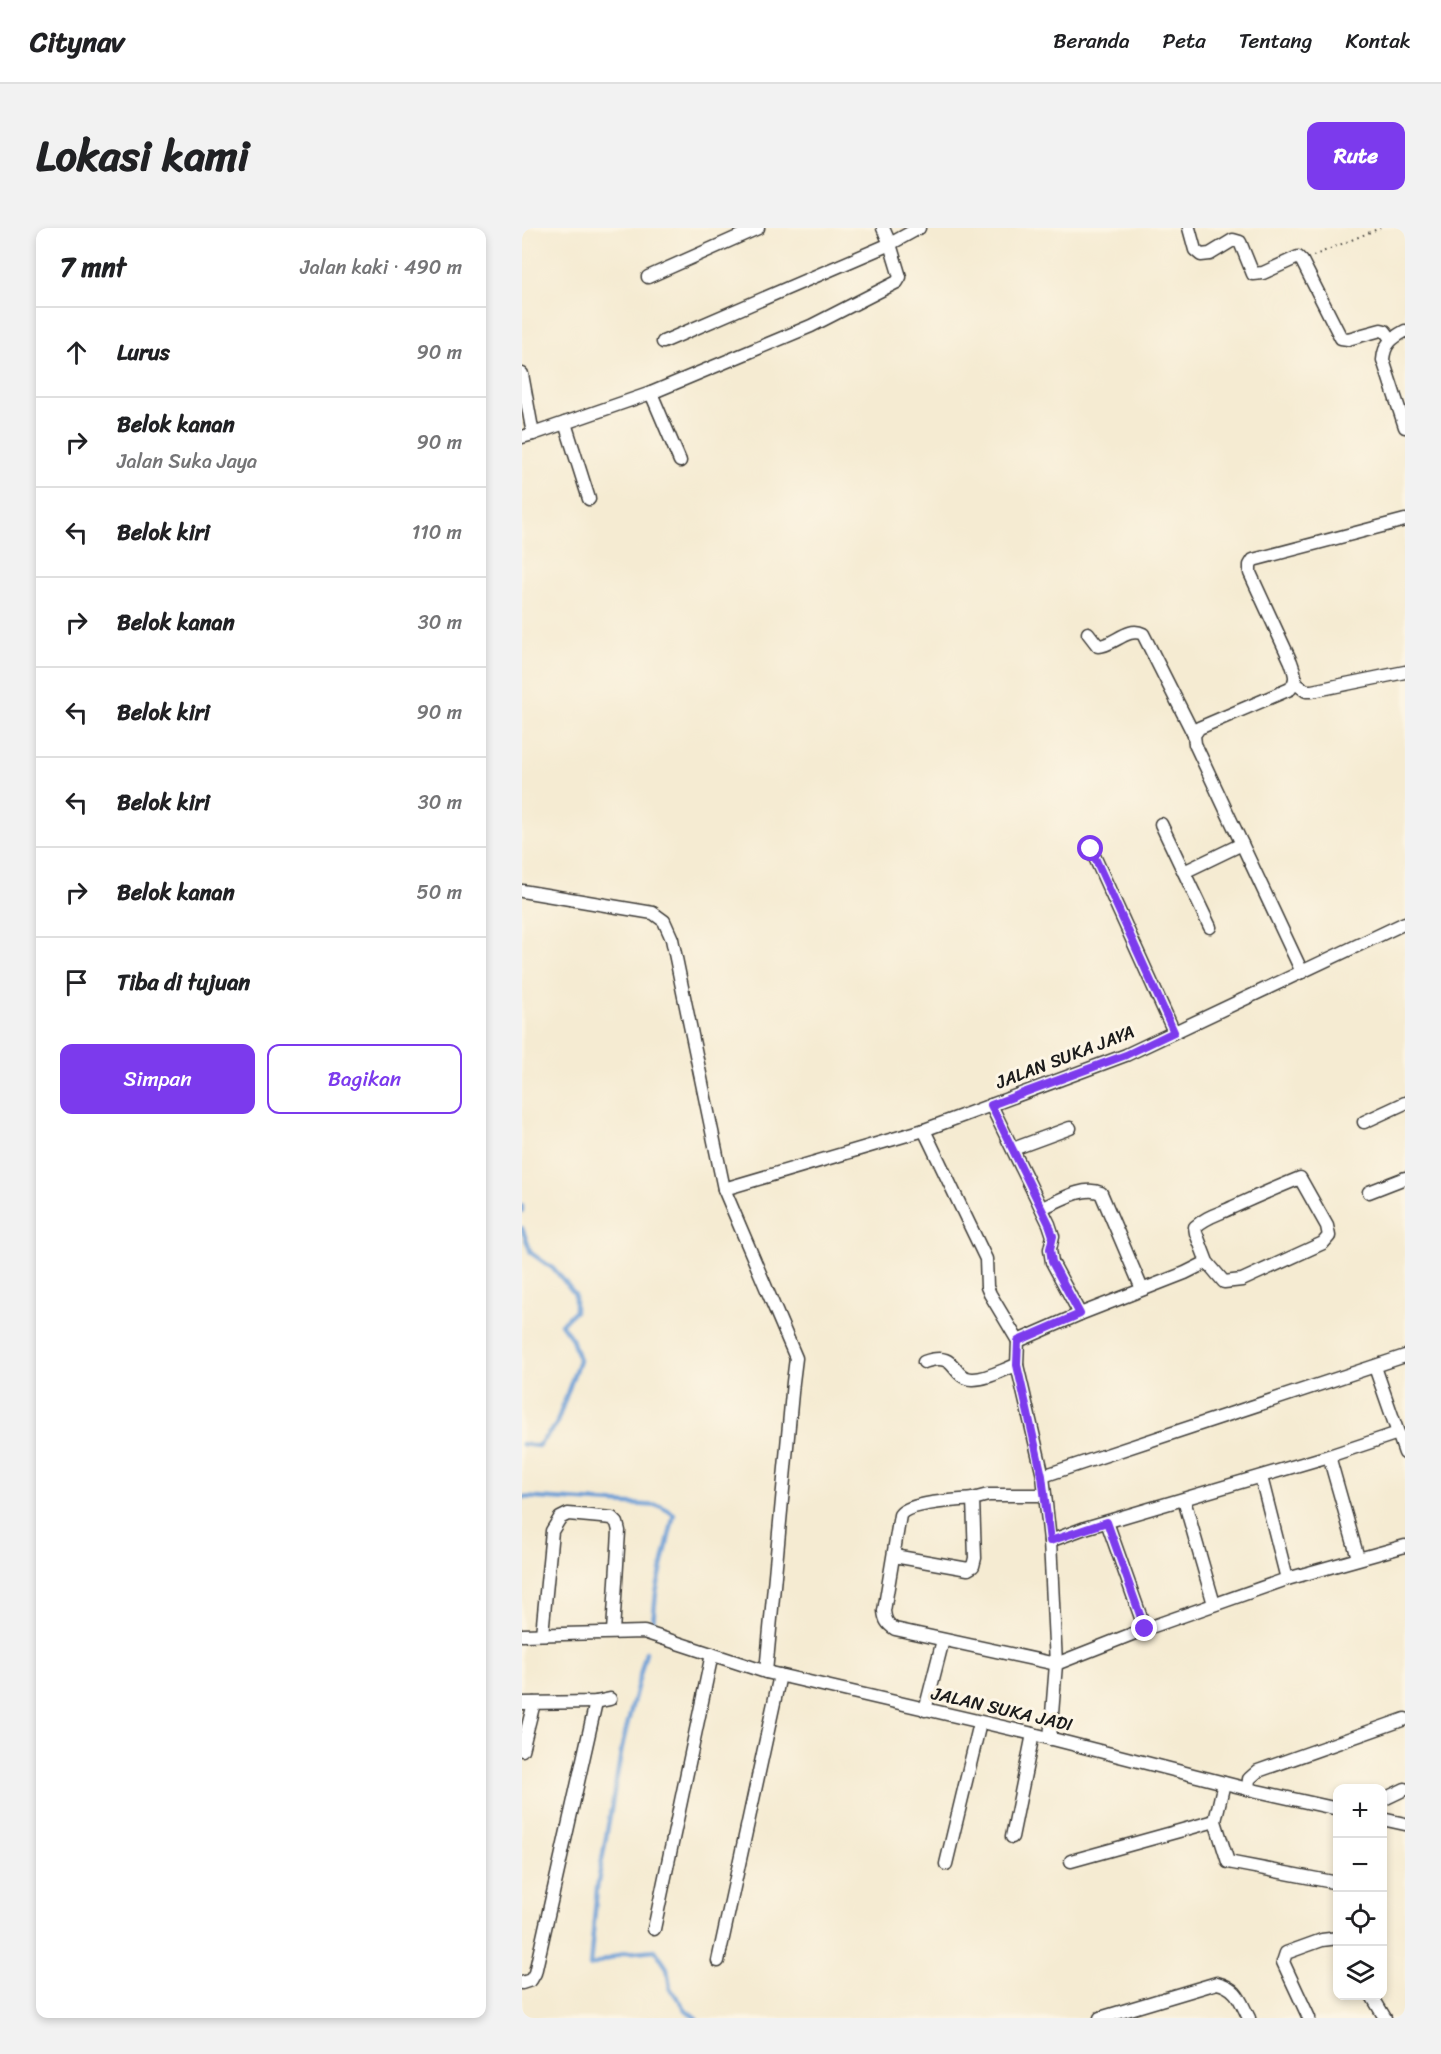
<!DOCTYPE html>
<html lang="id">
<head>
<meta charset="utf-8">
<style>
	:root { --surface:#fff; --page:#f2f2f2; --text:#202124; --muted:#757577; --line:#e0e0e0; --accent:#7c3aed }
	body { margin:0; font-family:Sriracha,sans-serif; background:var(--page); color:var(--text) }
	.controls { position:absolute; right:18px; bottom:18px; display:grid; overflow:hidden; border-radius:12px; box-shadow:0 3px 9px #0003 }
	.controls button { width:54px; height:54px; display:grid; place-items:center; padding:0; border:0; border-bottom:2px solid var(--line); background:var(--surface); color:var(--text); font:30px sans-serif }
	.stop { position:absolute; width:18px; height:18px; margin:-14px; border:4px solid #7c3aed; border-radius:50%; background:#fff }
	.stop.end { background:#7c3aed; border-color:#fff; box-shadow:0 2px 6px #0008 }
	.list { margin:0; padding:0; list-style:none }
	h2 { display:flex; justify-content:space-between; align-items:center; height:78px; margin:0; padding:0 24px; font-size:26px }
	h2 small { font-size:20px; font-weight:400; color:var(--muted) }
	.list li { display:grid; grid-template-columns:39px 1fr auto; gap:18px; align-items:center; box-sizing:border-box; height:90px; padding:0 24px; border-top:2px solid var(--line) }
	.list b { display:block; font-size:22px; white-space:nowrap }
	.list p { margin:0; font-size:20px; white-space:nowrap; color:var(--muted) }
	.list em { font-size:20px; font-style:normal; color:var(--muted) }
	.actions { display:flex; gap:12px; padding:18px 24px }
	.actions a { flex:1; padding:14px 0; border:2px solid var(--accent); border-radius:12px; text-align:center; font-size:21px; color:var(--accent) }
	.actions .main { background:var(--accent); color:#fff }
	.icon { flex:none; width:33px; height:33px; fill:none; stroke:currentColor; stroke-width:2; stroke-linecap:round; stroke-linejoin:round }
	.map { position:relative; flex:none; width:883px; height:1790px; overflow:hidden; border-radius:12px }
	header { display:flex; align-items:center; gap:36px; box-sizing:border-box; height:84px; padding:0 30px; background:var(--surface); border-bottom:2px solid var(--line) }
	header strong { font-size:28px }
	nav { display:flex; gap:33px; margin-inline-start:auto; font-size:21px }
	.intro { display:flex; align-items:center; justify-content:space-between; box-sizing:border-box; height:144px; padding:0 36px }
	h1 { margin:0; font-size:42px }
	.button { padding:15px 27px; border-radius:12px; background:var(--accent); color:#fff; font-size:21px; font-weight:700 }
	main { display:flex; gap:36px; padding:0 36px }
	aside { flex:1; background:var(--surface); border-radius:12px; box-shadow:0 3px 9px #0003 }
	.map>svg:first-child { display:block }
</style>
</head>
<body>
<header>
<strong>Citynav</strong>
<nav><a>Beranda</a><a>Peta</a><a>Tentang</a><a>Kontak</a></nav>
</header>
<div class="intro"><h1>Lokasi kami</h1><a class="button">Rute</a></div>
<main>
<aside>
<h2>7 mnt<small>Jalan kaki · 490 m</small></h2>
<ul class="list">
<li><svg class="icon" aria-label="ahead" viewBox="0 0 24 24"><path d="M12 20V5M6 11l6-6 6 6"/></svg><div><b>Lurus</b></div><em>90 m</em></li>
<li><svg class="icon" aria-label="right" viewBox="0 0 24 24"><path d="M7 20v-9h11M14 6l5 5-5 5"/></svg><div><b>Belok kanan</b><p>Jalan Suka Jaya</p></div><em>90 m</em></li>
<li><svg class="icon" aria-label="left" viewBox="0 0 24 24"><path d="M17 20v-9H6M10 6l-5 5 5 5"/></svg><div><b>Belok kiri</b></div><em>110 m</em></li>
<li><svg class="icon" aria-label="right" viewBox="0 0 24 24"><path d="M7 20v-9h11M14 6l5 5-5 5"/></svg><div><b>Belok kanan</b></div><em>30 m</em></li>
<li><svg class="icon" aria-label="left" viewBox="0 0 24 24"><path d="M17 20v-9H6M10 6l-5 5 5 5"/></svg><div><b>Belok kiri</b></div><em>90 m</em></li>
<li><svg class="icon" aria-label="left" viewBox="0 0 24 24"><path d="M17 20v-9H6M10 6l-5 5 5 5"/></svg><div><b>Belok kiri</b></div><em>30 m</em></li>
<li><svg class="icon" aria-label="right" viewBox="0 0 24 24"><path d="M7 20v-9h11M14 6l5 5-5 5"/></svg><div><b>Belok kanan</b></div><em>50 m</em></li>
<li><svg class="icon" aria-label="arrive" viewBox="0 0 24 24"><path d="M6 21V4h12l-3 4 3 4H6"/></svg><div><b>Tiba di tujuan</b></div></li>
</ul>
<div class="actions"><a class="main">Simpan</a><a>Bagikan</a></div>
</aside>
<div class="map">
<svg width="883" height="1790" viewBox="0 0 883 1790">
	<rect width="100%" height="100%" fill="#fcf5e5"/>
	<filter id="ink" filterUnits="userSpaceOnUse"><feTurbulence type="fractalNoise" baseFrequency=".0167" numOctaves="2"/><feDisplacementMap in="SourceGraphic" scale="12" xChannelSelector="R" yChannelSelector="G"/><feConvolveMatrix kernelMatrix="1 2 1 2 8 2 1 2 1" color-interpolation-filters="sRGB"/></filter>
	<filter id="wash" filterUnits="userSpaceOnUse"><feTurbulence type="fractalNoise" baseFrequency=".008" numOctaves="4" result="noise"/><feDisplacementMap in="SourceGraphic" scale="24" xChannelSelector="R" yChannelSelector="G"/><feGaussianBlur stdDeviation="1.35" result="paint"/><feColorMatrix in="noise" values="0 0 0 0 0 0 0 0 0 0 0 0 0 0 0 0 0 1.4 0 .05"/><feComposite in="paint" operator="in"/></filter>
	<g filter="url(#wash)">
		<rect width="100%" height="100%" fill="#f5ebd2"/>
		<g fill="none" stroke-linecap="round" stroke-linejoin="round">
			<g stroke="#6a9dd5" stroke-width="4.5">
				<polyline points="0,977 0,983"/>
				<polyline points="0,1000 9,1025 33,1042 53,1066 53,1083 39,1096 50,1111 57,1132 34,1197 16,1218 0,1216"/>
				<polyline points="0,1269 138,1278 152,1286 134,1365 131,1394"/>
				<polyline points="124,1424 101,1514 75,1660 68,1738 102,1725 133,1722 145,1740 148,1760 164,1782 174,1790"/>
			</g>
		</g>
	</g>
	<g filter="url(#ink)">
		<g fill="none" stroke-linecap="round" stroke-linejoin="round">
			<g stroke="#3d3b37" stroke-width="15">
				<g id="minor">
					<polyline points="667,0 673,22 679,27 688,26 711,12 718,14 731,46 741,45 776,29 780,33 819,110 826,111 859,102 863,103 869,111"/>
					<polyline points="126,49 236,0"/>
					<path d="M883,103C870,110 862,116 861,132L883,199"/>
					<polyline points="141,114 368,16 397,0"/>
					<polyline points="0,146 11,206 0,209"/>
					<polyline points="129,165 289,98 375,54 378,49 368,16 361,0"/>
					<polyline points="43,195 67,271"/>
					<polyline points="11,206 129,165 158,233"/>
					<path d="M566,405L576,418C592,418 605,398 621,406L672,507"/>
					<polyline points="773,455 784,463 790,463 883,444"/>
					<polyline points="639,596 688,699"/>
					<polyline points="569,621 652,804"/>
					<polyline points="662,644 720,616"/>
					<polyline points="0,663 131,685 142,693 150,711 202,961 274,1130 271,1154 244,1444"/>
					<path d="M780,744L673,516L672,507L677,500L768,461C776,452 773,446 769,434L728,345V337L731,332L883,292"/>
					<polyline points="469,877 527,996 531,1008 528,1021 530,1034 558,1086"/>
					<polyline points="842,894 883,875"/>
					<polyline points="402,902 464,1031 465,1059 468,1066 496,1113"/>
					<polyline points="491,921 548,900"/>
					<polyline points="202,961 402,902 604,827 883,695"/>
					<polyline points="847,964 883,950"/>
					<path d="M520,980C537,973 561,957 579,965L620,1061"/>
					<path d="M402,1134C437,1122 428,1150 450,1151C464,1152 482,1141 495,1137"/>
					<polyline points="853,1139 883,1225"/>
					<polyline points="807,1228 836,1330"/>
					<polyline points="521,1248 883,1128"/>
					<polyline points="739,1249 765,1351"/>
					<path d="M451,1271C434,1273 387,1274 378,1287L362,1383C363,1392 365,1396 373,1401L534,1436L623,1401L765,1351L883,1318"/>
					<polyline points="662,1272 692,1376"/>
					<polyline points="585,1294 623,1401"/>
					<polyline points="528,1313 563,1300 807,1228 876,1205"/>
					<polyline points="372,1328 446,1341 451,1338 453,1330 451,1271 466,1267 523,1267"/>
					<polyline points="20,1406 30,1303 38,1290 46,1286 90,1290 95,1295 97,1303 91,1404"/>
					<polyline points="0,1407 122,1404 244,1444 511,1506 726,1561 816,1581"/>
					<polyline points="0,1475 74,1474 88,1471"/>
					<polyline points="403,1482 421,1412"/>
					<path d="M528,1511L534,1436L528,1313L521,1248L495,1137L496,1113L558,1086L663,1045L685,1034L674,1005L673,999C685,988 697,986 711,979C733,969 756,959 778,950L805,998L807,1008L801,1015L720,1052L702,1054L685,1034"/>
					<polyline points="0,1522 12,1475"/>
					<polyline points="702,1555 693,1593 706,1634 816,1655"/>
					<polyline points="726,1561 727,1551 736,1543 883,1491"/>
					<polyline points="860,1572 883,1561"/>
					<polyline points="860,1591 883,1596"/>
					<polyline points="490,1609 511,1506"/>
					<polyline points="549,1633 693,1593"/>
					<polyline points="424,1636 458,1495"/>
					<polyline points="132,1701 190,1426"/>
					<polyline points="196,1733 258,1447"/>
					<polyline points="0,1755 9,1752 13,1745 74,1474"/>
					<polyline points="850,1768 863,1790"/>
					<path d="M578,1790L695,1755C716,1760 718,1773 727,1790"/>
					<polyline points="787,1790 761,1734 764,1725 800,1712 816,1710"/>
				</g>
			</g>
			<polyline stroke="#3d3b37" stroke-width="2" stroke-dasharray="1.5 4.5" stroke-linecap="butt" points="791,28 858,0"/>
			<use href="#minor" stroke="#fff" stroke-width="12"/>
		</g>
	</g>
	<g fill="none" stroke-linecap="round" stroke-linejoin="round" filter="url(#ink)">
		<polyline stroke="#7c3aed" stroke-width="8" points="569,621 652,804 604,827 469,877 527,996 531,1008 528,1021 530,1034 558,1086 496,1113 495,1137 520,1248 528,1313 585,1294 623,1401"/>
	</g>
	<g text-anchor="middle" stroke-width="6" stroke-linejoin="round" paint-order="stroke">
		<g font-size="18" fill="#1c1c1c" stroke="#fcf5e5">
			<text transform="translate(543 829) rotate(-21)" y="6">JALAN SUKA JAYA</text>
			<text transform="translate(480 1481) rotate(13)" y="6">JALAN SUKA JADI</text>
		</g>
	</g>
</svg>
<div class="controls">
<button>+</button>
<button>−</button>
<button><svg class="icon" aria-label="locate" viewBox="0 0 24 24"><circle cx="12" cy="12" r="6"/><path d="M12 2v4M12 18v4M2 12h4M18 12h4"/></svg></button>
<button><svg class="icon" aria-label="layers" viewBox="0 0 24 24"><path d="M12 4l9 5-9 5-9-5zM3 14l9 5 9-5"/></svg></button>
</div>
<div class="stop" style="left:569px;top:621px"></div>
<div class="stop end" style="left:623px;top:1401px"></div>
</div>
</main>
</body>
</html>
